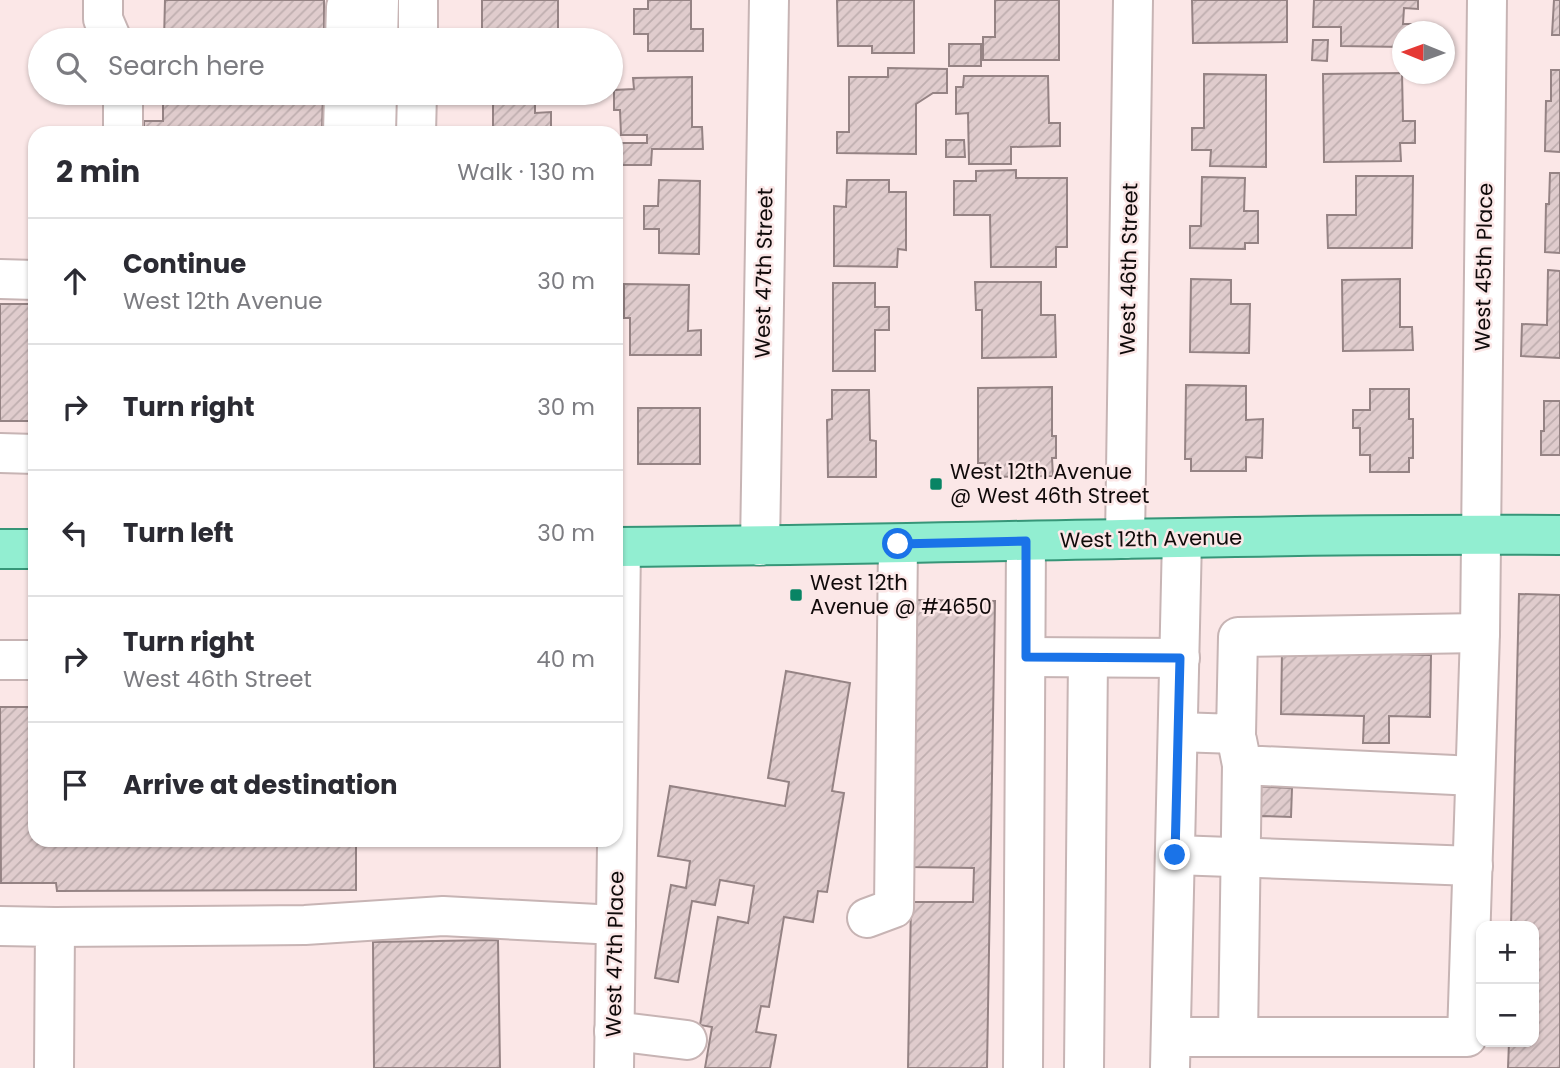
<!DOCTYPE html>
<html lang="en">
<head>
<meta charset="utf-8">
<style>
	:root { --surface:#fff; --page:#f7f7f7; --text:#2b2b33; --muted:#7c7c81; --line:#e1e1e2 }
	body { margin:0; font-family:Poppins,sans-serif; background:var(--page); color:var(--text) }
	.controls { position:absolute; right:21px; bottom:21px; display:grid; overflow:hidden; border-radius:14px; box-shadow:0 2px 5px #0004 }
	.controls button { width:63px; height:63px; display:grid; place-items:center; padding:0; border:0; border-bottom:2px solid var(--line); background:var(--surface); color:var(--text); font:35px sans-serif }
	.compass { position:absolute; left:1392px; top:21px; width:63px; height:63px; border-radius:50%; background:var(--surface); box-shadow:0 2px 5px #0004; rotate:271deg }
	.stop { position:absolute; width:21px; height:21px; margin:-16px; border:5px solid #1a73e8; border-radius:50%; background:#fff }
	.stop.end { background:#1a73e8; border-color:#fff; box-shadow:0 2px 7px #0008 }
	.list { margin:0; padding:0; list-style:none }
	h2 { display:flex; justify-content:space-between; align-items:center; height:91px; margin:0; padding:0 28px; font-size:30px }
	h2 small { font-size:23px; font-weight:400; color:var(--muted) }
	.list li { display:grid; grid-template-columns:46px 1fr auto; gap:21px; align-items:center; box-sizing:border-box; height:126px; padding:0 28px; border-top:2px solid var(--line) }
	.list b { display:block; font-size:26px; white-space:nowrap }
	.list p { margin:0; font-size:23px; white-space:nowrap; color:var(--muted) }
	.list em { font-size:23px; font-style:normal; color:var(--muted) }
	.icon { flex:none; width:38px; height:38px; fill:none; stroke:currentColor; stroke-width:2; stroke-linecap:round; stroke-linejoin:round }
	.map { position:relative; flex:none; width:1560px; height:1068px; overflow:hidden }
	.search { position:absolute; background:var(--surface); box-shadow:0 2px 5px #0004; left:28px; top:28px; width:595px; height:77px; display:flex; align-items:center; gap:18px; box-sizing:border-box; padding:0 24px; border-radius:38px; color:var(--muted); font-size:26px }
	.panel { position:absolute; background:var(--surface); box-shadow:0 2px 5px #0004; left:28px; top:126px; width:595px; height:721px; border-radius:21px }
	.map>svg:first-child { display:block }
</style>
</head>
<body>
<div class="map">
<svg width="1560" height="1068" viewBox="0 0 1560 1068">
	<defs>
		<pattern id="building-hatch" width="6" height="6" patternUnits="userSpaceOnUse" patternTransform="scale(1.75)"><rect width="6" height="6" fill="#e0cccd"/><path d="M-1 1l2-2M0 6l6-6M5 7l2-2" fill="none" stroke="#bfaeaf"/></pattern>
	</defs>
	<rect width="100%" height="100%" fill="#fbe7e7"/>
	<g fill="url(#building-hatch)" stroke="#958384" stroke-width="2">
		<polygon points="165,0 324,0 324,40 164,40"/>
		<rect x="482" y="0" width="76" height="40"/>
		<polygon points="648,0 691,0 691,29 703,29 703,51 648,51 648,34 634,34 634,9 648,9"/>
		<polygon points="837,0 914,0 914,53 872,53 872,46 838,46"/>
		<polygon points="995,0 1059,0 1059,60 983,60 983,37 995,37"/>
		<polygon points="1192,0 1287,0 1287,42 1193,43"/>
		<polygon points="1314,0 1418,0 1418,9 1404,8 1403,24 1415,24 1415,32 1402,32 1402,47 1341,46 1341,27 1313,27"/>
		<polygon points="1554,0 1560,0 1560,35 1552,35"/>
		<polygon points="1313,40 1328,40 1327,61 1312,60"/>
		<rect x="949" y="44" width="32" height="22"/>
		<polygon points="888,68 947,69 947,93 933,93 916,104 916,154 837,153 837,132 849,132 849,77 888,77"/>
		<polygon points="1551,70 1560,70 1560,152 1545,151 1546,101 1551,101"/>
		<polygon points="1402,73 1403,121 1415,121 1415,143 1400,143 1401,161 1324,162 1323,74"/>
		<polygon points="1204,74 1266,75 1266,167 1210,166 1211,150 1192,150 1192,128 1204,128"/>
		<polygon points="964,76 1048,76 1049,123 1060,123 1060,146 1011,147 1011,164 969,164 968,113 956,114 956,87 963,87"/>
		<polygon points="692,77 692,127 702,127 703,149 652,149 651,165 617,165 617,143 647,143 647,135 621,135 620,110 614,110 614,90 634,89 633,78"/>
		<polygon points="163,93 323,93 322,133 144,133 144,121 163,121"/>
		<polygon points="493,93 535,93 535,113 551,112 551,133 493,133"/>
		<polygon points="946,140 964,140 965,157 946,157"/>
		<polygon points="1016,170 1016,178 1067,178 1067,247 1056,247 1056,267 991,267 990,215 954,215 954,181 976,181 976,171"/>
		<polygon points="1550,173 1560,173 1560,253 1545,252 1546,204 1549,204"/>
		<polygon points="1356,176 1413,176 1412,248 1328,248 1327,215 1356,215"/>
		<polygon points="1202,177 1245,178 1244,211 1258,211 1258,243 1245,243 1245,249 1190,248 1190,226 1201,226"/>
		<polygon points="659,180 700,181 699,254 659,253 659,229 644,229 644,206 658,206"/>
		<polygon points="847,180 889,180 889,192 906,192 906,250 898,249 897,267 834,266 834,206 846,207"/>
		<polygon points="1548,270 1560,271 1560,358 1521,356 1522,324 1547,325"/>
		<polygon points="1191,279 1231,280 1231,304 1250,304 1249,353 1190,352"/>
		<polygon points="1400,279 1400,327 1412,327 1413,350 1343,351 1342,280"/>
		<polygon points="975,282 1041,282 1041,315 1055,315 1056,357 982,358 982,310 976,310"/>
		<polygon points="833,283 875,283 875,307 889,307 889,330 875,330 875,371 833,371"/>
		<polygon points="624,284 689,285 688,331 701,330 701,355 630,355 630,318 624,318"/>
		<rect x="0" y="304" width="35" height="117"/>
		<polygon points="1186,385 1246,386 1246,420 1263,419 1262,458 1246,457 1246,471 1191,471 1191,459 1185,459"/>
		<polygon points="1052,387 1052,436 1056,436 1056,458 1052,458 1053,476 985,477 985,463 978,463 978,388"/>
		<polygon points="1370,389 1409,389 1409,419 1413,419 1413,458 1409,458 1409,472 1370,472 1370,455 1360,455 1360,428 1353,428 1353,410 1370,410"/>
		<polygon points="832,390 869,390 870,440 876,441 876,477 828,477 827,420 832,419"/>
		<polygon points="1544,401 1560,401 1560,455 1541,455 1541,431 1544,431"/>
		<rect x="638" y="408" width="62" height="56"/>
		<polygon points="1519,594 1560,595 1560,1068 1508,1068 1509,1042 1534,1042 1534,926 1511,926"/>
		<polygon points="916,600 995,601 987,1068 908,1068 911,902 973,902 974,868 911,867"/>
		<polygon points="1282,651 1431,655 1430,717 1389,716 1389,743 1363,743 1364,716 1281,714"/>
		<polygon points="786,671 850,683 832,791 844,793 827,892 818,891 813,922 784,917 769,1007 761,1006 756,1032 776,1035 770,1068 705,1068 712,1027 700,1025 718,917 748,923 754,886 720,880 715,905 692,901 678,982 655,978 671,885 686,888 690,861 658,856 670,786 785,806 789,782 768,778"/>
		<polygon points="0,707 35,707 35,840 356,840 356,890 57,891 56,883 1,883"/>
		<polygon points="1252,786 1292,788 1291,817 1261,816 1260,836"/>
		<polygon points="498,940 500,1068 374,1068 373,942"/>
	</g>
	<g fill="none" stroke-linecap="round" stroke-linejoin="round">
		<g stroke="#c7b4b4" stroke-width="42">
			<g id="minor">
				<polyline points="103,0 103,19 112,40"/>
				<polyline points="345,40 346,7"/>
				<polyline points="378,40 379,0"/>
				<polyline points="418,40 418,0"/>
				<polyline points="123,133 123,93"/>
				<polyline points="343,133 344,93"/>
				<polyline points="376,133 377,93"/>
				<polyline points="416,133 417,93"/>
				<polyline points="0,279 35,280"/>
				<polyline points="0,453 35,454"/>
				<polyline points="1125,539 1133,0"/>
				<polyline points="760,546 769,0"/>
				<polyline points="1026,657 1180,658"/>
				<polyline points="0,660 35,660"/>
				<polyline points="1178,732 1236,734 1238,637 1480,633"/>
				<polyline points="1237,740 1242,765 1475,776"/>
				<polyline points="1175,855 1473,866"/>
				<polyline points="867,918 894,908 898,544"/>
				<polyline points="0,926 55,927 54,1068"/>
				<polyline points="55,927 305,925 443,916 616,925"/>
				<polyline points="614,1031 687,1040"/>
				<polyline points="1171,1037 1467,1037 1480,633 1487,0"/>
				<polyline points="1238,1037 1242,765"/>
				<polyline points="614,1068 621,547"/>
				<polyline points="1023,1068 1026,541"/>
				<polyline points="1084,1068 1088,658"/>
				<polyline points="1170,1068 1182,538"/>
			</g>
		</g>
		<g stroke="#369678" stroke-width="42">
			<g id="major">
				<path d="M616,547C931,545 1245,533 1560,535"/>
				<polyline points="0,549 35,549"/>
			</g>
		</g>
		<use href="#minor" stroke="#fff" stroke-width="38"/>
		<use href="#major" stroke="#92eed1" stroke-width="38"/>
	</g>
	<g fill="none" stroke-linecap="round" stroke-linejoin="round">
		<polyline stroke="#1a73e8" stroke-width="9" points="898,544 1026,541 1026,657 1180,658 1175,855"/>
	</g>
	<g fill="#088464" stroke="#fbe7e7" stroke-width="2.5">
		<rect x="929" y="477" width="14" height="14" rx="3.5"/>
		<rect x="789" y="588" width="14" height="14" rx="3.5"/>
	</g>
	<g text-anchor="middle" stroke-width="5" stroke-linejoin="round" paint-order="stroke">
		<g font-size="21" fill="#100a0a" stroke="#fbe7e7">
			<text transform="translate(1484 267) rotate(-89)" y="7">West 45th Place</text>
			<text transform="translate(1129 269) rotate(-89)" y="7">West 46th Street</text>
			<text transform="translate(764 273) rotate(-89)" y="7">West 47th Street</text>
			<text transform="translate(1151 539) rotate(-1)" y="7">West 12th Avenue</text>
			<text transform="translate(615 954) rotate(-89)" y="7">West 47th Place</text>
		</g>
		<g font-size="21" fill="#100a0a" stroke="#fbe7e7" text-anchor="start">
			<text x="950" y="479">West 12th Avenue<tspan x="950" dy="24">@ West 46th Street</tspan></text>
			<text x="810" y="590">West 12th<tspan x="810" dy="24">Avenue @ #4650</tspan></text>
		</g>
	</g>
</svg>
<div class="controls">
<button>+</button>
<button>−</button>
</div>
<svg class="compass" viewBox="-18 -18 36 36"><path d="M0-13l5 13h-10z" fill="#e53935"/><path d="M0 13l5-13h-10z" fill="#7c7c81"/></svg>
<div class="stop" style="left:898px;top:544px"></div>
<div class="stop end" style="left:1175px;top:855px"></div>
<div class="search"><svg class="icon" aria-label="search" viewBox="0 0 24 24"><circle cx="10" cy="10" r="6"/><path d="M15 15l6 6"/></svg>Search here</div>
<section class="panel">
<h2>2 min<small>Walk · 130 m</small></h2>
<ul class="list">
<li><svg class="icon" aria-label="ahead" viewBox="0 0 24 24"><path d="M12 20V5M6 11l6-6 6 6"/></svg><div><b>Continue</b><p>West 12th Avenue</p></div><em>30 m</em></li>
<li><svg class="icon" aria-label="right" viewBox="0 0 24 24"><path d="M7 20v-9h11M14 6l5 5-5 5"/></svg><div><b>Turn right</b></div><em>30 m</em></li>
<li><svg class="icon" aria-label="left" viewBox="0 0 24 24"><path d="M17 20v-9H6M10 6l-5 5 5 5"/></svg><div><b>Turn left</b></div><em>30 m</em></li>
<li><svg class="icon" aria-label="right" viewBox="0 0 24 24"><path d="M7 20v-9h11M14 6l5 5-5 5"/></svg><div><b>Turn right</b><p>West 46th Street</p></div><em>40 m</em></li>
<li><svg class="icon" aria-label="arrive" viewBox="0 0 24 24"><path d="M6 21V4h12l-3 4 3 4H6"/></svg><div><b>Arrive at destination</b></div></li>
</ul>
</section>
</div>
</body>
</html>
